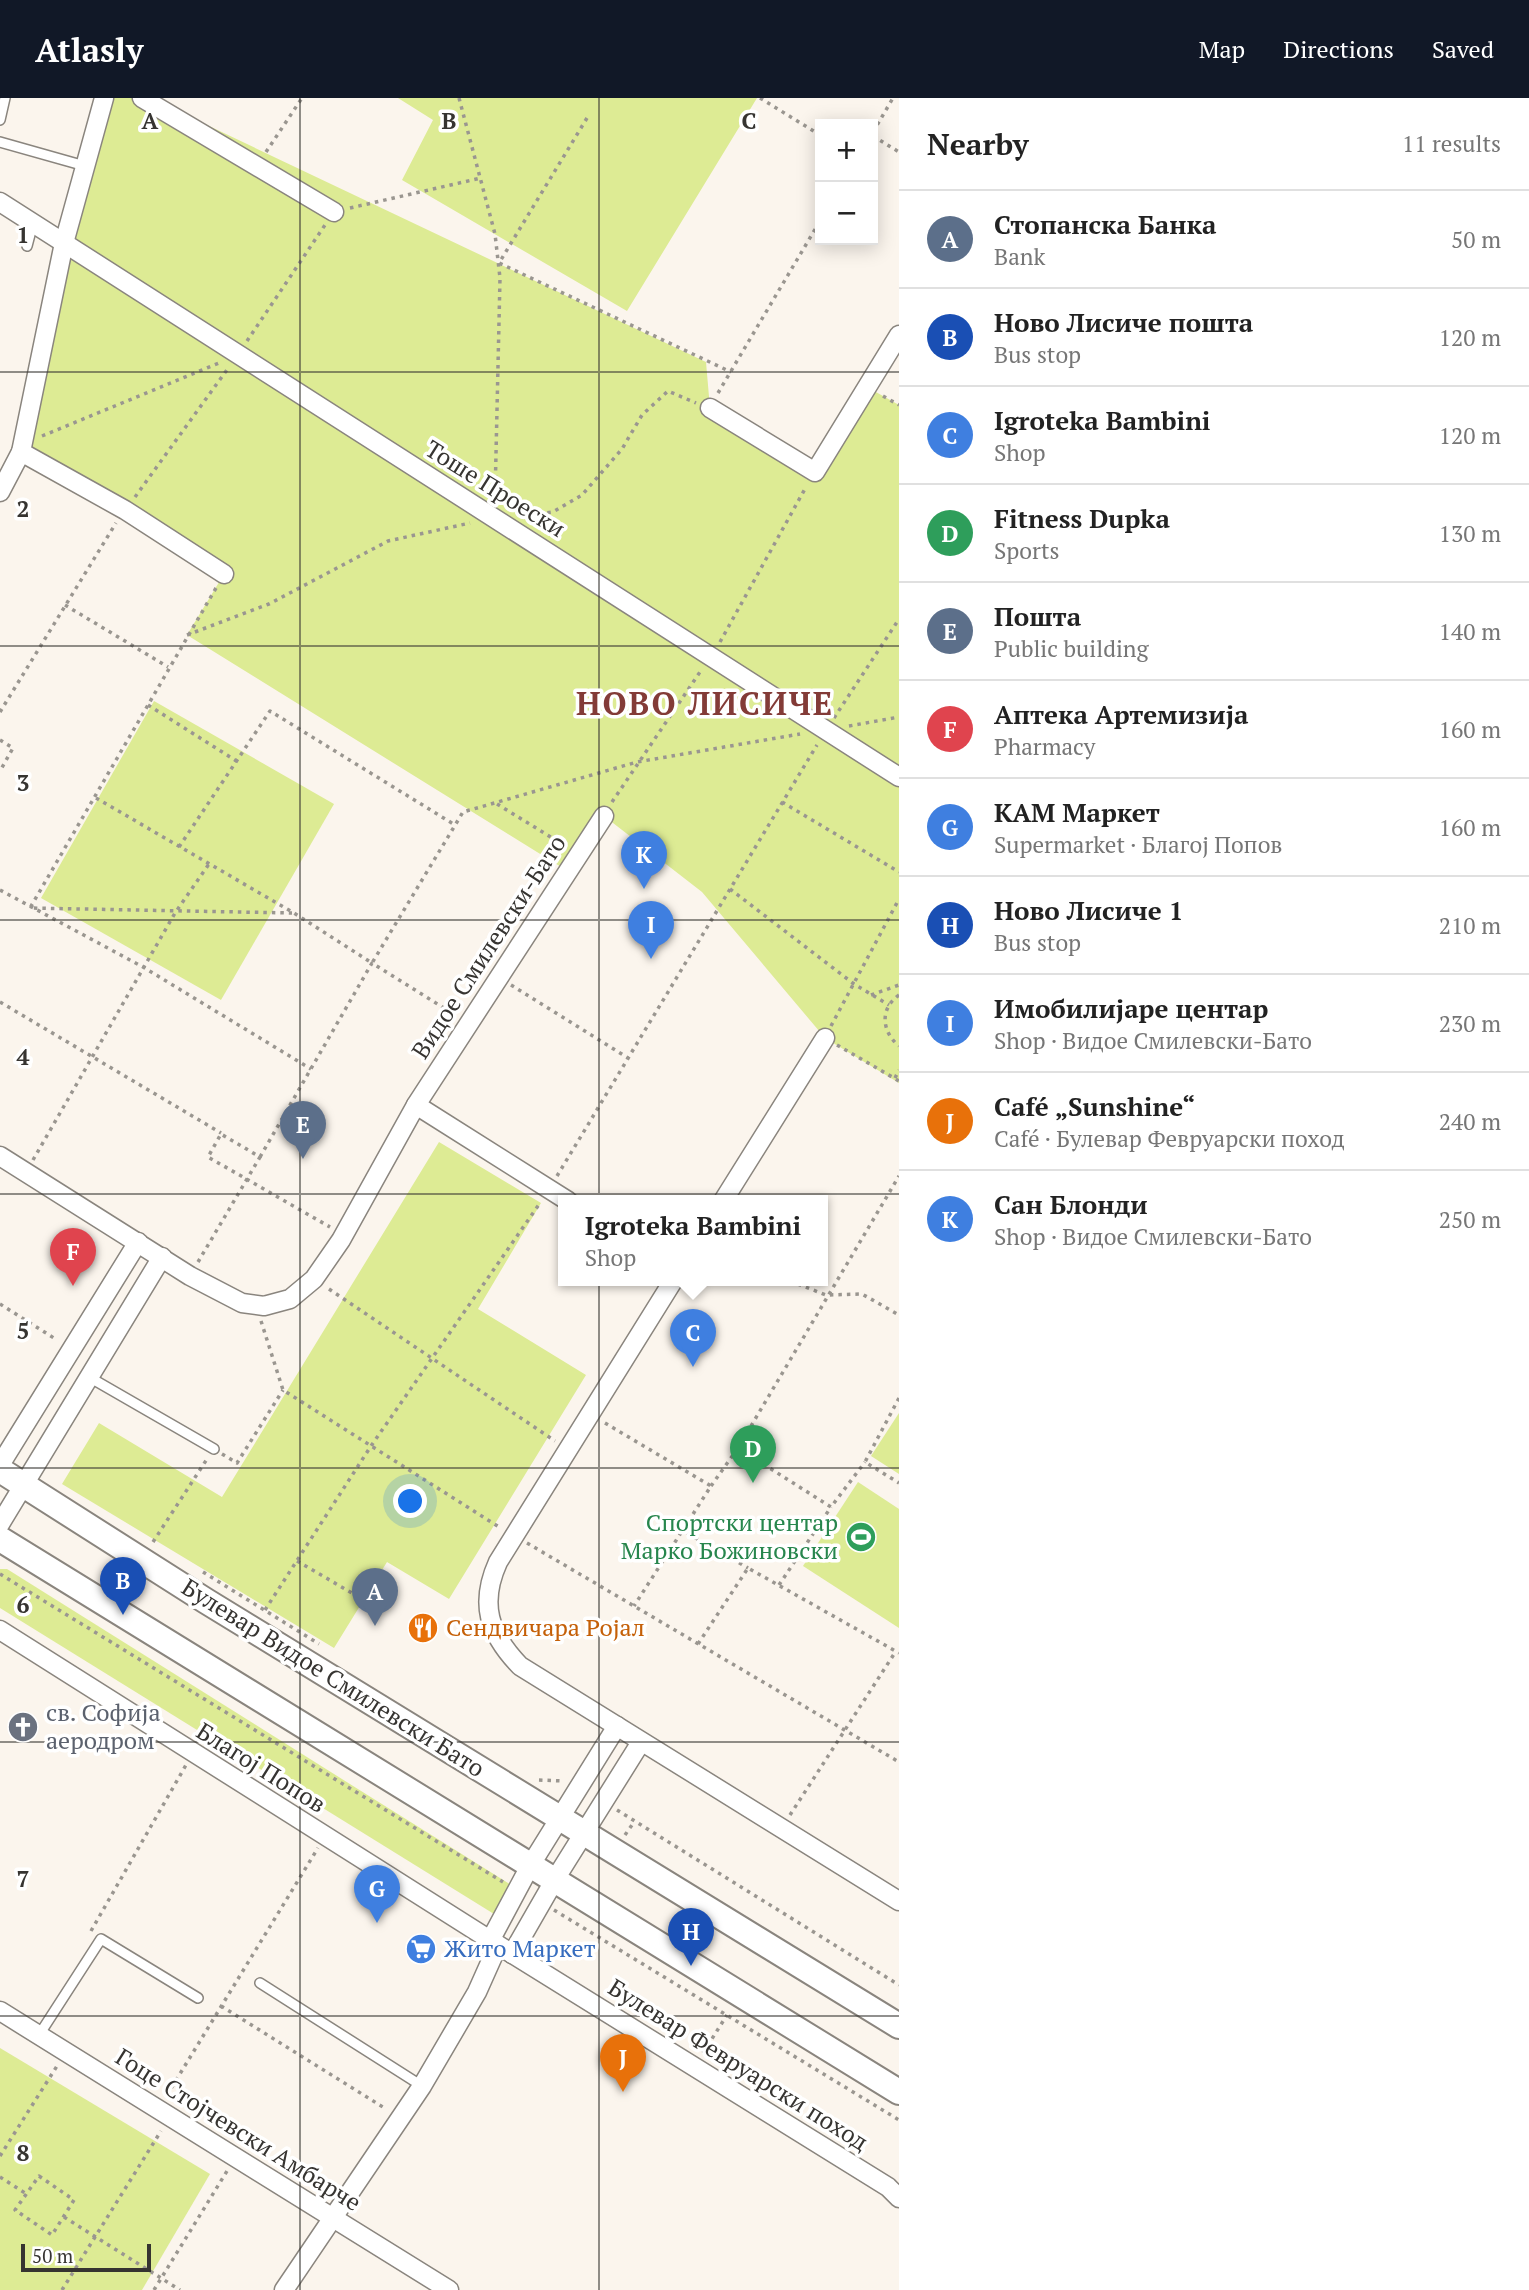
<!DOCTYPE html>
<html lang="en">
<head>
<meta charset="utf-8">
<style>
	:root { --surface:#fff; --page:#f6f6f6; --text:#222; --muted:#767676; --line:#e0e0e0; --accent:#111827 }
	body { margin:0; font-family:"PT Serif",serif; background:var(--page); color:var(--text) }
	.controls { position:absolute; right:21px; top:21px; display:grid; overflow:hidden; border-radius:0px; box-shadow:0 4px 18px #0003 }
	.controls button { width:63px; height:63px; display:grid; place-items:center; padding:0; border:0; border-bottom:2px solid var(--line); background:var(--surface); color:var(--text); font:35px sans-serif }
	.scale { position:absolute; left:21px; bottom:18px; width:130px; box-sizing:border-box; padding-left:7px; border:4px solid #363431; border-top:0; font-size:19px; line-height:24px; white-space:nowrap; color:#363431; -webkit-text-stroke:5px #fff; paint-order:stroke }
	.you { position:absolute; left:411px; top:1404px; width:24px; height:24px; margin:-18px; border:5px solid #fff; border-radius:50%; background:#1a73e8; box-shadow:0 0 0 10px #1a73e833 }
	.badge { display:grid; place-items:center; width:46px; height:46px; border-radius:50%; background:var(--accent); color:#fff; font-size:23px; font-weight:700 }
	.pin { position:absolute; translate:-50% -58px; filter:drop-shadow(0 2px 4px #0008) }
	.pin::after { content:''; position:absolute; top:37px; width:24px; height:21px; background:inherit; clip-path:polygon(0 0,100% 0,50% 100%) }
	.popup { position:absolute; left:558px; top:1097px; width:270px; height:91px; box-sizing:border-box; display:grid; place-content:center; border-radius:0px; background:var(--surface); filter:drop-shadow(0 2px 5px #0005); font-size:23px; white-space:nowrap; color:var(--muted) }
	.popup b { font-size:26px; color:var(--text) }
	.popup::after { content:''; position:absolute; left:50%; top:100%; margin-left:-14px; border:14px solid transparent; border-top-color:var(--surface) }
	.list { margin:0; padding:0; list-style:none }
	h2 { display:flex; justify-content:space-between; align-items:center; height:91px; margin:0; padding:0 28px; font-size:30px }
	h2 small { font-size:23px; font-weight:400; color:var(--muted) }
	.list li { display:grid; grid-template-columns:46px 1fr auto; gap:21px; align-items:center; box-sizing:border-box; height:98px; padding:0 28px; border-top:2px solid var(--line) }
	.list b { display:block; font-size:26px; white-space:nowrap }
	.list p { margin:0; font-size:23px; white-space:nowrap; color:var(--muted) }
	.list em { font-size:23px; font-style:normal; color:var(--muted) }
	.map { position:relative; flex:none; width:899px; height:2192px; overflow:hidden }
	header { display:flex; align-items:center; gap:42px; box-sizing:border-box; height:98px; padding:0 35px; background:var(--accent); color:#fff }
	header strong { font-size:33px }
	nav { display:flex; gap:38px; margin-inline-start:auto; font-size:24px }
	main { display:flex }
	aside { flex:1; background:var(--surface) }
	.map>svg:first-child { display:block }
</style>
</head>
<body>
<header>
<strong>Atlasly</strong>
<nav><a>Map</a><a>Directions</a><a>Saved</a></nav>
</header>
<main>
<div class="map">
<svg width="899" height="2192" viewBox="0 0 899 2192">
	<rect width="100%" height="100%" fill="#fbf5ed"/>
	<g fill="#ddeb94">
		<polygon points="105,0 150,0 706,264 710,310 814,374 867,289 899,307 899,985 825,940 702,794 604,718 566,772 187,537 224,476 24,346"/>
		<polygon points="398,0 757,0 627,213 402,82 433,22"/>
		<polygon points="154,603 334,706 221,902 41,800"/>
		<polygon points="439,1044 541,1105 478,1211 586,1277 449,1501 387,1464 334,1550 62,1386 99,1325 222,1399"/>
		<polygon points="899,1315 899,1376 871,1358"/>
		<polygon points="858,1384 899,1411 899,1530 803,1468"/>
		<polygon points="0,1471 7,1471 511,1787 502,1810 494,1816 0,1510"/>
		<polygon points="0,1950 210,2076 142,2192 0,2192"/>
	</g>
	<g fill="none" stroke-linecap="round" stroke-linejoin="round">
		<g stroke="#8a857e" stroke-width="12">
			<g id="lane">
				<polyline points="0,22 5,0"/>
				<polyline points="0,44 85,68"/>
				<polyline points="27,148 33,125"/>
				<polyline points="89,1279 214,1351"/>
				<polyline points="260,1885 422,1988"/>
				<polyline points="39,1937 101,1841 198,1900"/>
			</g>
		</g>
		<g stroke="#8a857e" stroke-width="21">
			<g id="street">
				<polyline points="142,0 334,114"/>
				<polyline points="0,104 899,679"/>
				<polyline points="710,310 815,374 899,237"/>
				<polyline points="21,354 64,145 104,0"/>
				<polyline points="0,394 21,354 125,412 224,476"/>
				<polyline points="416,1007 568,1103"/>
				<polyline points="0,1058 190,1178 242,1205 264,1208 290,1201 314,1181 341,1142 416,1007 604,718"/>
				<polyline points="723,1103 825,940"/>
				<path d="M673,1183L498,1464C479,1506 489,1536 520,1568L899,1803"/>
				<polyline points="0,1367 138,1144"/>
				<polyline points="0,1426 162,1159"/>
				<polyline points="0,1532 498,1847"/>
				<polyline points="491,1841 530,1768 617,1628"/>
				<polyline points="512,1856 554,1783 641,1644"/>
				<polyline points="0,1913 449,2192"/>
				<polyline points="284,2192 422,1988 477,1894 498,1847 888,2089 899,2100"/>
			</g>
		</g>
		<g stroke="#8a857e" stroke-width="28">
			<g id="secondary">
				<polyline points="0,1372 206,1503 899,1928"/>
				<polyline points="0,1441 899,1994"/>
			</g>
		</g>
		<g stroke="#9a9690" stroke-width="3.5" stroke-dasharray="3.5 5" stroke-linecap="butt">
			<polyline points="459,0 495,136 500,180 495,400"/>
			<polyline points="760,0 820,37"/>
			<polyline points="587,20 499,165 731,274"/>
			<polyline points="873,34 893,0"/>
			<polyline points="873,38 899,54"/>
			<polyline points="266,54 302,0"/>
			<polyline points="350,110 481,80"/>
			<polyline points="247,243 325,127"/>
			<polyline points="718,295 820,123"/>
			<polyline points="883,298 899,307"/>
			<polyline points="42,338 219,265"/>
			<polyline points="135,399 229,269"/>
			<polyline points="522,418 553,414 582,397 622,351 642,317 668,293 696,305"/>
			<polyline points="216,490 30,810 292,815"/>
			<polyline points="65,507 168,569"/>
			<polyline points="187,537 269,506 388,443 470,425"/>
			<polyline points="720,544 806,389"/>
			<polyline points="148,607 238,664"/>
			<polyline points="0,614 116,425"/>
			<polyline points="834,620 899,521"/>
			<polyline points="849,628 899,619"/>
			<polyline points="0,642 13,650 0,673"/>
			<polyline points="96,700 294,815 372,865 463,714 637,664 800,636"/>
			<polyline points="612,704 702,571"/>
			<polyline points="782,704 899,774"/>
			<polyline points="497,706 567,749"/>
			<polyline points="179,749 270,613 455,727"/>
			<polyline points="730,791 854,886 889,907"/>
			<polyline points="0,792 143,869 311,971"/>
			<polyline points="511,887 628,960"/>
			<polyline points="871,897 899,887"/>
			<path d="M899,897C879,911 882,934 899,948"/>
			<polyline points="0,904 221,1035"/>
			<polyline points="831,928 899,801"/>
			<polyline points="837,947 899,983"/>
			<polyline points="895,980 899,972"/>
			<polyline points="260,1059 372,865 455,917"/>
			<polyline points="33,1062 175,815 209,766"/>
			<polyline points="557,1078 817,647"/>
			<polyline points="198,1164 260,1059 221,1036 208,1059 330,1129"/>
			<polyline points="790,1183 826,1197 862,1196 899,1217"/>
			<polyline points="329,1191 555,1343"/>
			<polyline points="0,1206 57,1242"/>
			<polyline points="261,1223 283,1292 499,1429"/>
			<polyline points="899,1300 865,1364 899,1385"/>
			<polyline points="605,1325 711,1388 634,1508"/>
			<polyline points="738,1350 899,1078"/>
			<polyline points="222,1356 237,1365 283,1292"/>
			<polyline points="711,1388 738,1350 831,1409 865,1364"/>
			<polyline points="680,1431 748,1470"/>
			<polyline points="153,1444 207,1361"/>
			<polyline points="527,1445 899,1664"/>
			<polyline points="297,1463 376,1509"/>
			<polyline points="203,1474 319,1546"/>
			<polyline points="0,1476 503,1784"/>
			<polyline points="779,1487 831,1409"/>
			<polyline points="265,1512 371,1348 540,1105"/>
			<polyline points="698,1546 748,1470 899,1555"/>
			<polyline points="539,1682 563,1683"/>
			<polyline points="617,1712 899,1887"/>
			<polyline points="790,1717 896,1553"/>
			<polyline points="625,1737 634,1724"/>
			<polyline points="554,1812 899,2022"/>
			<polyline points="91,1833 186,1667"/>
			<polyline points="221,1908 386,2011"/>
			<polyline points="703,1955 727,1917"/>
			<polyline points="167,1997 318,1750"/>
			<polyline points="0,2058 57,1968"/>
			<polygon points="39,2078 74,2102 52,2137 15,2112"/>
			<polyline points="0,2079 25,2095"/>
			<polyline points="64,2119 180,2192"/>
			<polyline points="62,2192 161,2033"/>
			<polyline points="154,2192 227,2073"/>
		</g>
		<use href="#lane" stroke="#fff" stroke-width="9"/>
		<use href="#street" stroke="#fff" stroke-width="18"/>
		<use href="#secondary" stroke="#fff" stroke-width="24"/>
	</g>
	<path fill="none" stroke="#363431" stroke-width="2" stroke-opacity="0.55" d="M300,0V2192M599,0V2192M0,274H899M0,548H899M0,822H899M0,1096H899M0,1370H899M0,1644H899M0,1918H899"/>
	<defs>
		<g id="stadium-disc" transform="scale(1.575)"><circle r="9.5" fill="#2e9e5b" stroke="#fff"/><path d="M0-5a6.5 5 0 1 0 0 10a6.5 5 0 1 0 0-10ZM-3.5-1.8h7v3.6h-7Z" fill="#fff"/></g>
		<g id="restaurant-disc" transform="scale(1.575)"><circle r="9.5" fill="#e8710a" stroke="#fff"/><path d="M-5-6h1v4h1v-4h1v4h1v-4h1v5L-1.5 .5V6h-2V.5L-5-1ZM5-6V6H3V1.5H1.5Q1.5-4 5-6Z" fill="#fff"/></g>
		<g id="church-disc" transform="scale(1.575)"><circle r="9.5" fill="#6b7280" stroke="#fff"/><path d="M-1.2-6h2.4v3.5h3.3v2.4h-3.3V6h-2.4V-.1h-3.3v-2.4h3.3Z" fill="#fff"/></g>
		<g id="supermarket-disc" transform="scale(1.575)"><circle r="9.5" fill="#3f7fe0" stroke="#fff"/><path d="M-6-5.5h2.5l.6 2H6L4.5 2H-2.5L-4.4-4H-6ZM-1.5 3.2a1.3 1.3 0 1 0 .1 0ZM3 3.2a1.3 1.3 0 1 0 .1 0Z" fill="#fff"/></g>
	</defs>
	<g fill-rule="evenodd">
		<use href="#stadium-disc" x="861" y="1439"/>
		<use href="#restaurant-disc" x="423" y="1530"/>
		<use href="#church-disc" x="23" y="1629"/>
		<use href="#supermarket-disc" x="421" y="1851"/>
	</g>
	<g text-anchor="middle" stroke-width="7" stroke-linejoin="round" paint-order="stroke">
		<g font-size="24" fill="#363431" stroke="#fff">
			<text transform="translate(495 391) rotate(32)" y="8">Тоше Проески</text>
			<text transform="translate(489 849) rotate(-57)" y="8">Видое Смилевски-Бато</text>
			<text transform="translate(333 1580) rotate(32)" y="8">Булевар Видое Смилевски Бато</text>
			<text transform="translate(261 1670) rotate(32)" y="8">Благој Попов</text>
			<text transform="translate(738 1967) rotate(32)" y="8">Булевар Февруарски поход</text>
			<text transform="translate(238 2032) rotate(32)" y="8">Гоце Стојчевски Амбарче</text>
		</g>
		<g font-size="24" fill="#27864d" stroke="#fff" text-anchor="end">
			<text x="838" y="1433">Спортски центар<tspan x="838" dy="28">Марко Божиновски</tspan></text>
		</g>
		<g font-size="24" fill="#c56008" stroke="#fff" text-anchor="start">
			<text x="446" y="1538">Сендвичара Ројал</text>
		</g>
		<g font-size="24" fill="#5b616d" stroke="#fff" text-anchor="start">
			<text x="46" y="1623">св. Софија<tspan x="46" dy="28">аеродром</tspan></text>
		</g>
		<g font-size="24" fill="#366cbe" stroke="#fff" text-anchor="start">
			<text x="444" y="1859">Жито Маркет</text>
		</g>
		<g font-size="32" font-weight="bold" letter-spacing="2" fill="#833b37" stroke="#fff">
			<text x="705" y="617">НОВО ЛИСИЧЕ</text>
		</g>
	</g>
	<g font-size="23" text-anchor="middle" font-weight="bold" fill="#363431" stroke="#fff" stroke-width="7" stroke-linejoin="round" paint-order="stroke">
		<text x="150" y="31">A</text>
		<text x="449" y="31">B</text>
		<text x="749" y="31">C</text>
		<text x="23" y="145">1</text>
		<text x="23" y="419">2</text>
		<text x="23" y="693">3</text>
		<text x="23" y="967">4</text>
		<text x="23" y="1241">5</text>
		<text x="23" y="1515">6</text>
		<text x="23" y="1789">7</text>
		<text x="23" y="2063">8</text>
	</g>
</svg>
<div class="controls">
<button>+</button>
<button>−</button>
</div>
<div class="scale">50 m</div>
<div class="you"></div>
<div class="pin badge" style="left:375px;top:1528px;background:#5c6f8a">A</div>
<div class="pin badge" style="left:123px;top:1517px;background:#1a4fb4">B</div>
<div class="pin badge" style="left:693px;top:1269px;background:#3f7fe0">C</div>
<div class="popup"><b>Igroteka Bambini</b>Shop</div>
<div class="pin badge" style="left:753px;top:1385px;background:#2e9e5b">D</div>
<div class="pin badge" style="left:303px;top:1061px;background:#5c6f8a">E</div>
<div class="pin badge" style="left:73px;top:1188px;background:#e0444e">F</div>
<div class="pin badge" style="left:377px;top:1825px;background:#3f7fe0">G</div>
<div class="pin badge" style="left:691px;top:1868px;background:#1a4fb4">H</div>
<div class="pin badge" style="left:651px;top:861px;background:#3f7fe0">I</div>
<div class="pin badge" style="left:623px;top:1994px;background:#e8710a">J</div>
<div class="pin badge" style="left:644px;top:791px;background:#3f7fe0">K</div>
</div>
<aside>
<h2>Nearby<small>11 results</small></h2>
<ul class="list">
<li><span class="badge" style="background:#5c6f8a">A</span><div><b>Стопанска Банка</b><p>Bank</p></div><em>50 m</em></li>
<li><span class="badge" style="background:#1a4fb4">B</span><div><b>Ново Лисиче пошта</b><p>Bus stop</p></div><em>120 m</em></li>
<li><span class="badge" style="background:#3f7fe0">C</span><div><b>Igroteka Bambini</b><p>Shop</p></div><em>120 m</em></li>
<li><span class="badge" style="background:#2e9e5b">D</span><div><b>Fitness Dupka</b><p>Sports</p></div><em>130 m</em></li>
<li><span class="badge" style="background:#5c6f8a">E</span><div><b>Пошта</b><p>Public building</p></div><em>140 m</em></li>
<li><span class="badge" style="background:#e0444e">F</span><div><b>Аптека Артемизија</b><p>Pharmacy</p></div><em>160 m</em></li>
<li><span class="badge" style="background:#3f7fe0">G</span><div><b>КАМ Маркет</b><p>Supermarket · Благој Попов</p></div><em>160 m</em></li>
<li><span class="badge" style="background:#1a4fb4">H</span><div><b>Ново Лисиче 1</b><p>Bus stop</p></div><em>210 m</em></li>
<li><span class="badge" style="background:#3f7fe0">I</span><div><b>Имобилијаре центар</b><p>Shop · Видое Смилевски-Бато</p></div><em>230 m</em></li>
<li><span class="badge" style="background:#e8710a">J</span><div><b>Café „Sunshine“</b><p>Café · Булевар Февруарски поход</p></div><em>240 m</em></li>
<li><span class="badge" style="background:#3f7fe0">K</span><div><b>Сан Блонди</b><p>Shop · Видое Смилевски-Бато</p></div><em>250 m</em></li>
</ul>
</aside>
</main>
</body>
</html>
